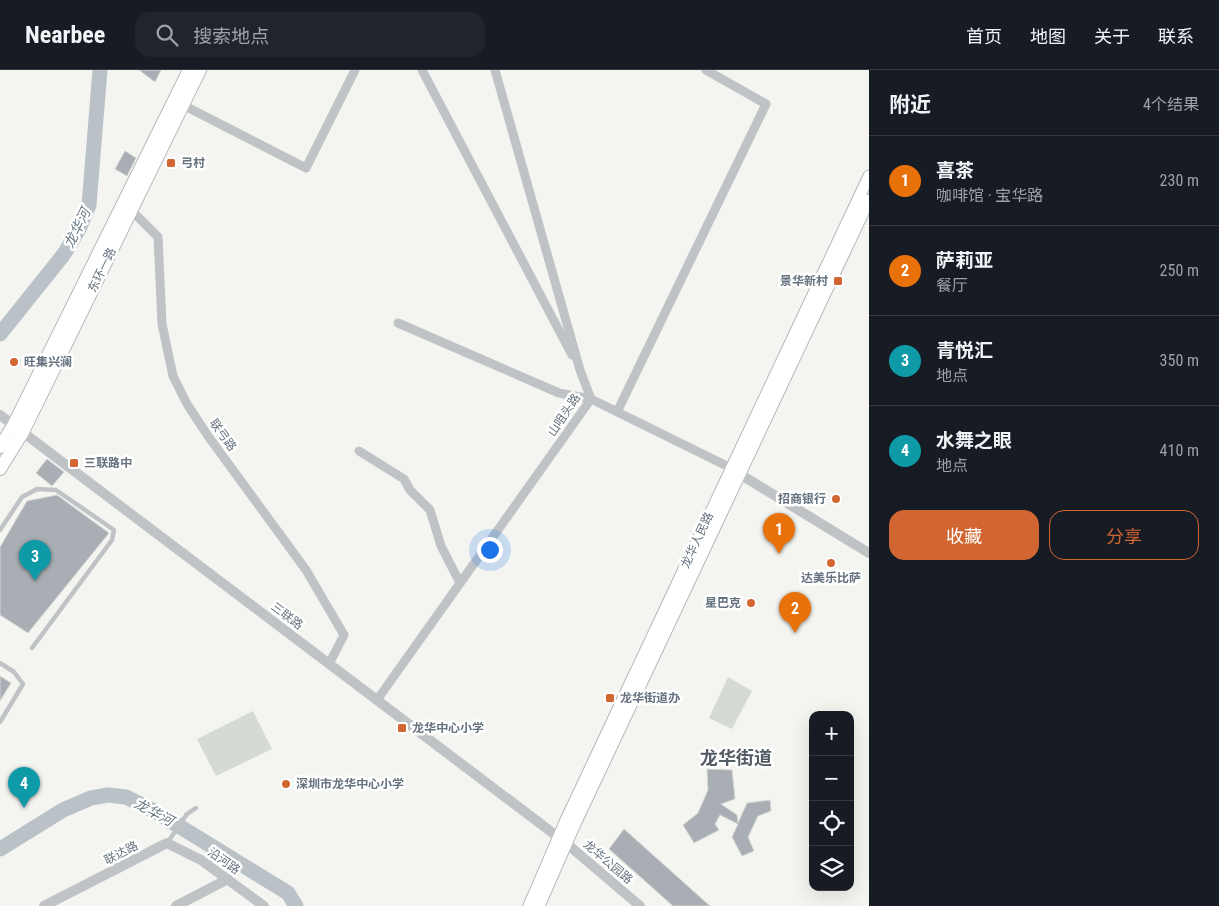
<!DOCTYPE html>
<html lang="zh">
<head>
<meta charset="utf-8">
<style>
	:root { --surface:#171b24; --page:#20242c; --text:#f1f3f6; --muted:#9ea1a6; --line:#363941; --accent:#d26633 }
	body { margin:0; font-family:"Roboto Condensed","Noto Sans SC",sans-serif; background:var(--page); color:var(--text) }
	.controls { position:absolute; right:15px; bottom:15px; display:grid; overflow:hidden; border-radius:10px; box-shadow:0 5px 20px #0002 }
	.controls button { width:45px; height:45px; display:grid; place-items:center; padding:0; border:0; border-bottom:1px solid var(--line); background:var(--surface); color:var(--text); font:25px sans-serif }
	.you { position:absolute; left:489px; top:479px; width:18px; height:18px; margin:-12px; border:4px solid #fff; border-radius:50%; background:#1a73e8; box-shadow:0 0 0 8px #1a73e833 }
	.badge { display:grid; place-items:center; width:32px; height:32px; border-radius:50%; background:var(--accent); color:#fff; font-size:16px; font-weight:700 }
	.pin { position:absolute; translate:-50% -41px; filter:drop-shadow(0 1px 2px #0008) }
	.pin::after { content:''; position:absolute; top:26px; width:18px; height:15px; background:inherit; clip-path:polygon(0 0,100% 0,50% 100%) }
	.list { margin:0; padding:0; list-style:none }
	h2 { display:flex; justify-content:space-between; align-items:center; height:65px; margin:0; padding:0 20px; font-size:21px }
	h2 small { font-size:16px; font-weight:400; color:var(--muted) }
	.list li { display:grid; grid-template-columns:32px 1fr auto; gap:15px; align-items:center; box-sizing:border-box; height:90px; padding:0 20px; border-top:1px solid var(--line) }
	.list b { display:block; font-size:19px; white-space:nowrap }
	.list p { margin:0; font-size:16px; white-space:nowrap; color:var(--muted) }
	.list em { font-size:16px; font-style:normal; color:var(--muted) }
	.actions { display:flex; gap:10px; padding:15px 20px }
	.actions a { flex:1; padding:11px 0; border:1px solid var(--accent); border-radius:15px; text-align:center; font-size:18px; color:var(--accent) }
	.actions .main { background:var(--accent); color:#fff }
	.icon { flex:none; width:28px; height:28px; fill:none; stroke:currentColor; stroke-width:2; stroke-linecap:round; stroke-linejoin:round }
	.map { position:relative; flex:none; width:869px; height:836px; overflow:hidden }
	header { display:flex; align-items:center; gap:30px; box-sizing:border-box; height:70px; padding:0 25px; background:var(--surface); border-bottom:1px solid var(--line) }
	header strong { font-size:24px }
	nav { display:flex; gap:28px; margin-inline-start:auto; font-size:18px }
	.search { width:350px; height:45px; background:var(--page); display:flex; align-items:center; gap:12px; box-sizing:border-box; padding:0 18px; border-radius:15px; color:var(--muted); font-size:19px }
	main { display:flex }
	aside { flex:1; background:var(--surface) }
	.map>svg:first-child { display:block }
</style>
</head>
<body>
<header>
<strong>Nearbee</strong>
<div class="search"><svg class="icon" aria-label="search" viewBox="0 0 24 24"><circle cx="10" cy="10" r="6"/><path d="M15 15l6 6"/></svg>搜索地点</div>
<nav><a>首页</a><a>地图</a><a>关于</a><a>联系</a></nav>
</header>
<main>
<div class="map">
<svg width="869" height="836" viewBox="0 0 869 836">
	<rect width="100%" height="100%" fill="#f4f4f1"/>
	<g fill="#d5dbd2">
		<polygon points="728,607 752,621 732,659 709,648"/>
		<polygon points="253,641 272,679 216,706 197,669"/>
	</g>
	<g fill="none" stroke-linecap="round" stroke-linejoin="round">
		<g stroke="#bac2c7" stroke-width="15">
			<polyline points="0,264 64,184 79,159 89,135 100,0"/>
			<polyline points="0,779 63,740 91,728 108,725 126,727 156,742 288,823 296,836"/>
		</g>
	</g>
	<g fill="#a8aeb3" stroke="#d5d6d4">
		<polygon points="139,0 161,0 155,12"/>
		<polygon points="125,81 136,88 127,106 115,99"/>
		<polygon points="47,389 64,402 52,416 36,403"/>
		<polygon points="57,425 109,463 28,563 0,545 0,477 27,431"/>
		<polygon points="0,606 11,613 0,631"/>
		<polygon points="707,699 732,700 735,729 721,734 737,745 738,753 747,733 770,730 771,741 758,746 748,767 754,781 742,786 732,767 738,754 720,745 715,754 719,760 694,773 683,755 698,743 708,720"/>
		<polygon points="624,759 710,836 673,836 609,779"/>
	</g>
	<g fill="none" stroke-linecap="round" stroke-linejoin="round">
		<g stroke="#b3b7bb" stroke-width="13">
			<g id="secondary">
				<polyline points="529,836 566,750 869,106"/>
				<polyline points="539,836 574,756 869,130"/>
			</g>
		</g>
		<g stroke="#b4b7ba" stroke-width="14">
			<g id="primary">
				<polyline points="0,377 14,354 189,0"/>
				<polyline points="0,399 23,362 200,0"/>
			</g>
		</g>
		<g stroke="#c0c3c6" stroke-width="4.5">
			<polyline points="0,460 22,427 37,419 56,420 114,460 112,470 32,578"/>
			<polyline points="0,593 14,602 23,614 0,652"/>
			<polyline points="168,772 187,744 196,738"/>
		</g>
		<g stroke="#c0c3c6" stroke-width="9">
			<polyline points="422,0 572,285"/>
			<polyline points="179,33 306,98 355,0"/>
			<polyline points="129,138 158,167 162,254 173,306 187,334 208,366 306,500 344,565 329,594"/>
			<polyline points="398,253 559,323 591,329 731,398"/>
			<polyline points="617,342 766,34 706,0"/>
			<polyline points="359,381 404,409 410,420 430,440 441,476 460,513"/>
			<polyline points="377,630 591,329 580,300 495,0"/>
		</g>
		<g stroke="#c0c3c6" stroke-width="10">
			<polyline points="0,345 566,773 640,836"/>
			<polyline points="733,400 869,483"/>
			<polyline points="44,836 167,773 201,790 264,836"/>
			<polyline points="176,836 228,809"/>
		</g>
		<use href="#secondary" stroke="#fff" stroke-width="11"/>
		<use href="#primary" stroke="#fff" stroke-width="12"/>
	</g>
	<g fill="#d26633" stroke="#fff" stroke-width="2">
		<rect x="166" y="88" width="10" height="10" rx="2.5"/>
		<rect x="833" y="206" width="10" height="10" rx="2.5"/>
		<circle cx="14" cy="292" r="5"/>
		<rect x="69" y="388" width="10" height="10" rx="2.5"/>
		<circle cx="836" cy="429" r="5"/>
		<circle cx="831" cy="493" r="5"/>
		<circle cx="751" cy="533" r="5"/>
		<rect x="605" y="623" width="10" height="10" rx="2.5"/>
		<rect x="397" y="653" width="10" height="10" rx="2.5"/>
		<circle cx="286" cy="714" r="5"/>
	</g>
	<g text-anchor="middle" stroke-width="5" stroke-linejoin="round" paint-order="stroke">
		<g font-size="12" font-weight="bold" fill="#66727f" stroke="#fff" text-anchor="start">
			<text x="181" y="97">弓村</text>
			<text x="828" y="215" text-anchor="end">景华新村</text>
			<text x="24" y="296">旺集兴澜</text>
			<text x="84" y="397">三联路中</text>
			<text x="826" y="433" text-anchor="end">招商银行</text>
			<text x="831" y="512" text-anchor="middle">达美乐比萨</text>
			<text x="741" y="537" text-anchor="end">星巴克</text>
			<text x="620" y="632">龙华街道办</text>
			<text x="412" y="662">龙华中心小学</text>
			<text x="296" y="718">深圳市龙华中心小学</text>
		</g>
		<g font-size="12" fill="#66727f" stroke="#fff">
			<text transform="translate(102 200) rotate(-64)" y="4">东环一路</text>
			<text transform="translate(564 345) rotate(-56)" y="4">山咀头路</text>
			<text transform="translate(223 365) rotate(54)" y="4">联弓路</text>
			<text transform="translate(697 470) rotate(-65)" y="4">龙华人民路</text>
			<text transform="translate(287 546) rotate(37)" y="4">三联路</text>
			<text transform="translate(121 783) rotate(-27)" y="4">联达路</text>
			<text transform="translate(224 791) rotate(35)" y="4">沿河路</text>
			<text transform="translate(608 792) rotate(40)" y="4">龙华公园路</text>
		</g>
		<g font-size="14" font-style="italic" fill="#677983" stroke="#fff">
			<text transform="translate(77 158) rotate(-64)" y="5">龙华河</text>
			<text transform="translate(154 742) rotate(28)" y="5">龙华河</text>
		</g>
		<g font-size="18" font-weight="bold" fill="#535c65" stroke="#fff">
			<text x="736" y="694">龙华街道</text>
		</g>
	</g>
</svg>
<div class="controls">
<button>+</button>
<button>−</button>
<button><svg class="icon" aria-label="locate" viewBox="0 0 24 24"><circle cx="12" cy="12" r="6"/><path d="M12 2v4M12 18v4M2 12h4M18 12h4"/></svg></button>
<button><svg class="icon" aria-label="layers" viewBox="0 0 24 24"><path d="M12 4l9 5-9 5-9-5zM3 14l9 5 9-5"/></svg></button>
</div>
<div class="you"></div>
<div class="pin badge" style="left:779px;top:484px;background:#e8710a">1</div>
<div class="pin badge" style="left:795px;top:563px;background:#e8710a">2</div>
<div class="pin badge" style="left:35px;top:511px;background:#0f9aa8">3</div>
<div class="pin badge" style="left:24px;top:738px;background:#0f9aa8">4</div>
</div>
<aside>
<h2>附近<small>4个结果</small></h2>
<ul class="list">
<li><span class="badge" style="background:#e8710a">1</span><div><b>喜茶</b><p>咖啡馆 · 宝华路</p></div><em>230 m</em></li>
<li><span class="badge" style="background:#e8710a">2</span><div><b>萨莉亚</b><p>餐厅</p></div><em>250 m</em></li>
<li><span class="badge" style="background:#0f9aa8">3</span><div><b>青悦汇</b><p>地点</p></div><em>350 m</em></li>
<li><span class="badge" style="background:#0f9aa8">4</span><div><b>水舞之眼</b><p>地点</p></div><em>410 m</em></li>
</ul>
<div class="actions"><a class="main">收藏</a><a>分享</a></div>
</aside>
</main>
</body>
</html>
